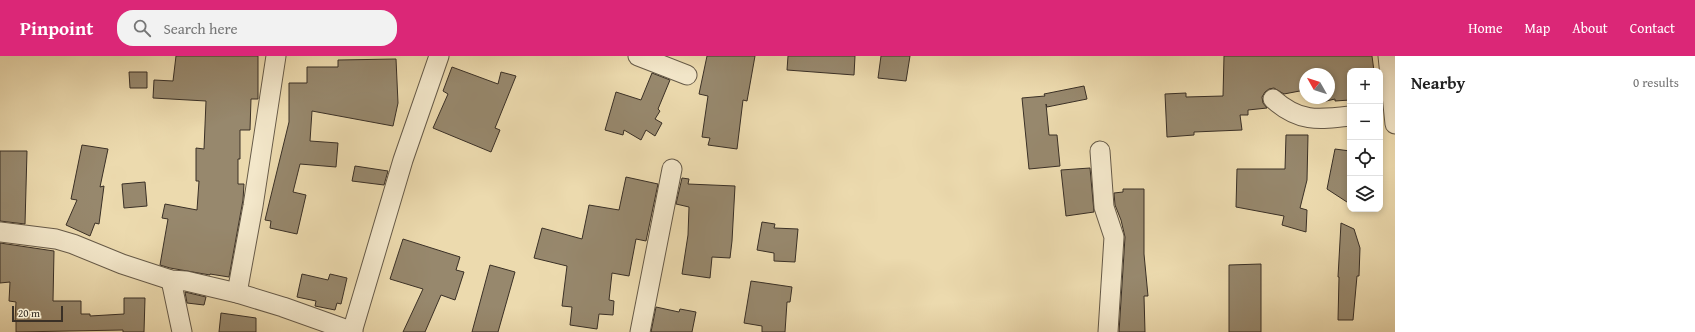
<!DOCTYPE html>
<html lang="en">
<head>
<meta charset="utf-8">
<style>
	:root { --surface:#fff; --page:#f2f2f2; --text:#222; --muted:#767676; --line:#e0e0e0; --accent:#db2777 }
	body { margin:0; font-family:"Gentium Book Plus",serif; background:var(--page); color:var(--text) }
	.controls { position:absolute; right:12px; top:12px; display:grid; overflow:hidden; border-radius:8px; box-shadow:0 2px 6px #0003 }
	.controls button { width:36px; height:36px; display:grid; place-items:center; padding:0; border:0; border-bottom:1px solid var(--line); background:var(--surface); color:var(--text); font:20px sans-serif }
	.compass { position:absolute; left:1299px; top:12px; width:36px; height:36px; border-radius:50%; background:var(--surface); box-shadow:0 2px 6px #0003; rotate:309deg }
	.scale { position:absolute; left:12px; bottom:10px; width:51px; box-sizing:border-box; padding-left:4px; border:2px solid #3a3026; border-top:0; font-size:11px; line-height:14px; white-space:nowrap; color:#3a3026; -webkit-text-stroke:3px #f3e7ca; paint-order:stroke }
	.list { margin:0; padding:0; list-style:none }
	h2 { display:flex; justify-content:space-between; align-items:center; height:52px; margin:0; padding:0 16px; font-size:17px }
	h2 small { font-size:13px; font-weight:400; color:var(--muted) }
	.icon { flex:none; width:22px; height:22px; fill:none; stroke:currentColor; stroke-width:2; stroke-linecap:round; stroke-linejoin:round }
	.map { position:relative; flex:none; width:1395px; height:276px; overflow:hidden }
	header { display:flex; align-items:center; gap:24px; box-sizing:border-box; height:56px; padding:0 20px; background:var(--accent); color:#fff }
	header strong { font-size:19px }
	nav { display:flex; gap:22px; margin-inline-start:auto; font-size:14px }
	.search { width:280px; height:36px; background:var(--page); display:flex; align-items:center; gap:10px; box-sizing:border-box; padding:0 14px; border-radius:16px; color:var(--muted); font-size:15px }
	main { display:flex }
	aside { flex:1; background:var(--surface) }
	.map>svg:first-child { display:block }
</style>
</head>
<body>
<header>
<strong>Pinpoint</strong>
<div class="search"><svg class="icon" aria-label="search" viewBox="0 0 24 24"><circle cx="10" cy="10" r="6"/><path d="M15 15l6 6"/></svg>Search here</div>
<nav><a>Home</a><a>Map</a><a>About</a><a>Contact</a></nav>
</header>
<main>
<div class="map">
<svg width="1395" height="276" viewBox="0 0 1395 276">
	<rect width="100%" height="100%" fill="#ecdaae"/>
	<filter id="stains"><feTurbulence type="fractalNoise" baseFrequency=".005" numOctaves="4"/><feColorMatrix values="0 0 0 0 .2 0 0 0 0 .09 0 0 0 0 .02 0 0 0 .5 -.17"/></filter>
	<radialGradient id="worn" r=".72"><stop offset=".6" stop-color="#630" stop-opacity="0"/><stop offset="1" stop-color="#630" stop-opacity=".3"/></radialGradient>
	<g fill="#97886d" stroke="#3a3026">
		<polygon points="176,0 258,0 258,43 251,43 250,74 240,74 240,103 238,103 238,128 244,128 243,144 229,221 210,218 210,219 170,212 160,209 168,163 162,162 165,148 197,154 199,125 196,125 196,92 204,93 206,45 153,42 154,24 173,25"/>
		<polygon points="707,0 755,0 747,45 743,44 737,93 708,89 710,82 702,81 708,40 699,38"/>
		<polygon points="788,0 855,0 854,19 787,14"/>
		<polygon points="881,0 910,0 906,25 878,22"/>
		<polygon points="1224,0 1372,0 1374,15 1350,15 1350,44 1335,45 1335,43 1322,46 1322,42 1329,42 1329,18 1305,18 1305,34 1284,38 1274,32 1269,33 1265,36 1262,41 1263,47 1267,52 1248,54 1248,59 1240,59 1242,74 1194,76 1194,79 1167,81 1165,38 1186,37 1186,41 1223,40"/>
		<polygon points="396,3 398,47 393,70 312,55 310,85 338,87 336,111 300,108 293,136 306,139 297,178 270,172 271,165 265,164 289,66 289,27 307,27 307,11 338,11 338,4"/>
		<polygon points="452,11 498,28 501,16 516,20 495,72 500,74 491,96 433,72 448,38 443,35"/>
		<polygon points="129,16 147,16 147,32 130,32"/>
		<polygon points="652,17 670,24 658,53 660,55 655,63 662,67 655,80 646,74 641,84 624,74 623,79 605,74 616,36 641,44"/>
		<polygon points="1084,30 1087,43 1047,51 1046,48 1049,79 1057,79 1060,110 1029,113 1022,42 1045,40 1044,38"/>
		<polygon points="1286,79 1308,79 1307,124 1300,152 1307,154 1306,176 1282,169 1284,160 1236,151 1237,113 1285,113"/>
		<polygon points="82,89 108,93 100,131 104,130 99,168 95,167 90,180 66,169 77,144 71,143"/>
		<polygon points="1335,93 1350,95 1350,110 1348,123 1350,124 1350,148 1327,133"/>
		<polygon points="0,95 27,95 25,168 0,165"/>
		<polygon points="355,110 388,115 384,129 352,125"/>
		<polygon points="1090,112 1094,156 1066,160 1061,114"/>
		<polygon points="626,121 658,128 646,185 636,183 629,220 612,217 609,244 614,245 613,259 599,258 597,273 570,269 572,251 562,250 567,210 534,202 542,172 582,183 589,149 619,154"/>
		<polygon points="682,122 689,123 688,128 735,130 732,185 730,202 712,201 710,222 682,218 688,179 689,151 676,148"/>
		<polygon points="145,126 147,150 124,152 122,128"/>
		<polygon points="1123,133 1144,133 1144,198 1148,240 1144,240 1145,276 1119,276 1125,181 1121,164 1115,149 1114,137 1123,136"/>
		<polygon points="762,166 775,168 774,172 798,173 795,206 774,205 774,197 757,194"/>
		<polygon points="1341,167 1354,173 1360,192 1359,220 1357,220 1353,264 1338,264 1339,221 1338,221"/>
		<polygon points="403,183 460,201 456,214 464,216 455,244 441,239 425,276 403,276 423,233 390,223"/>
		<polygon points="0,187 54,195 53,245 81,245 81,258 90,258 90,260 124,258 124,242 145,242 144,276 123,276 123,274 16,276 16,265 15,265 16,246 9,245 10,226 0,227"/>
		<polygon points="1261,208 1261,276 1229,276 1229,209"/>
		<polygon points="490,209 515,216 498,276 472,276"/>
		<polygon points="302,218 328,224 330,218 347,222 341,248 337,247 335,254 315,250 316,245 297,241"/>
		<polygon points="751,225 792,231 790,246 787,246 785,276 762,276 762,270 744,267"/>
		<polygon points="185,236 206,241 204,249 187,247"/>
		<polygon points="656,251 679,256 680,253 696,256 692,276 651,276"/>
		<polygon points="221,257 256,262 256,276 219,276"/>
	</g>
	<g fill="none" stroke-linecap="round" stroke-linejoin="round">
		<g stroke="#665a48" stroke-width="21">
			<g id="minor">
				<polyline points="638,0 687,19"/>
				<polyline points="1388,0 1395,68"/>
				<path d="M1273,43C1299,66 1317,64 1350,60"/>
				<polyline points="1100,95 1104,151 1114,181 1108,276"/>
				<polyline points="0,176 56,183 73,188 122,208 171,224 186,225 237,237 283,251 353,276"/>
				<polyline points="171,224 182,276"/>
				<polyline points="237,237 253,150 276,0"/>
				<polyline points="352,276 403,104 439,0"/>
				<polyline points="640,276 672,113"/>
			</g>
		</g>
		<use href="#minor" stroke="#f3e7ca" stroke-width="19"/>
	</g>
	<rect width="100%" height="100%" filter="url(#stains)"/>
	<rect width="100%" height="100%" fill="url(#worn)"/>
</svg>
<div class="controls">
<button>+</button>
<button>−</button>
<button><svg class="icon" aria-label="locate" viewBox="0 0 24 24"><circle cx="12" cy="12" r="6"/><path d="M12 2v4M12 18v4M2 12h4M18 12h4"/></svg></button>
<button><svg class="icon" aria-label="layers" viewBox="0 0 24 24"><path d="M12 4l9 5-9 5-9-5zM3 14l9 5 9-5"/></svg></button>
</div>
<svg class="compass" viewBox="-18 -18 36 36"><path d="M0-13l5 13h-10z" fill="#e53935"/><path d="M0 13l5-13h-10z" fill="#767676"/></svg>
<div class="scale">20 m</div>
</div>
<aside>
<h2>Nearby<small>0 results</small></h2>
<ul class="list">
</ul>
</aside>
</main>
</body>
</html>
